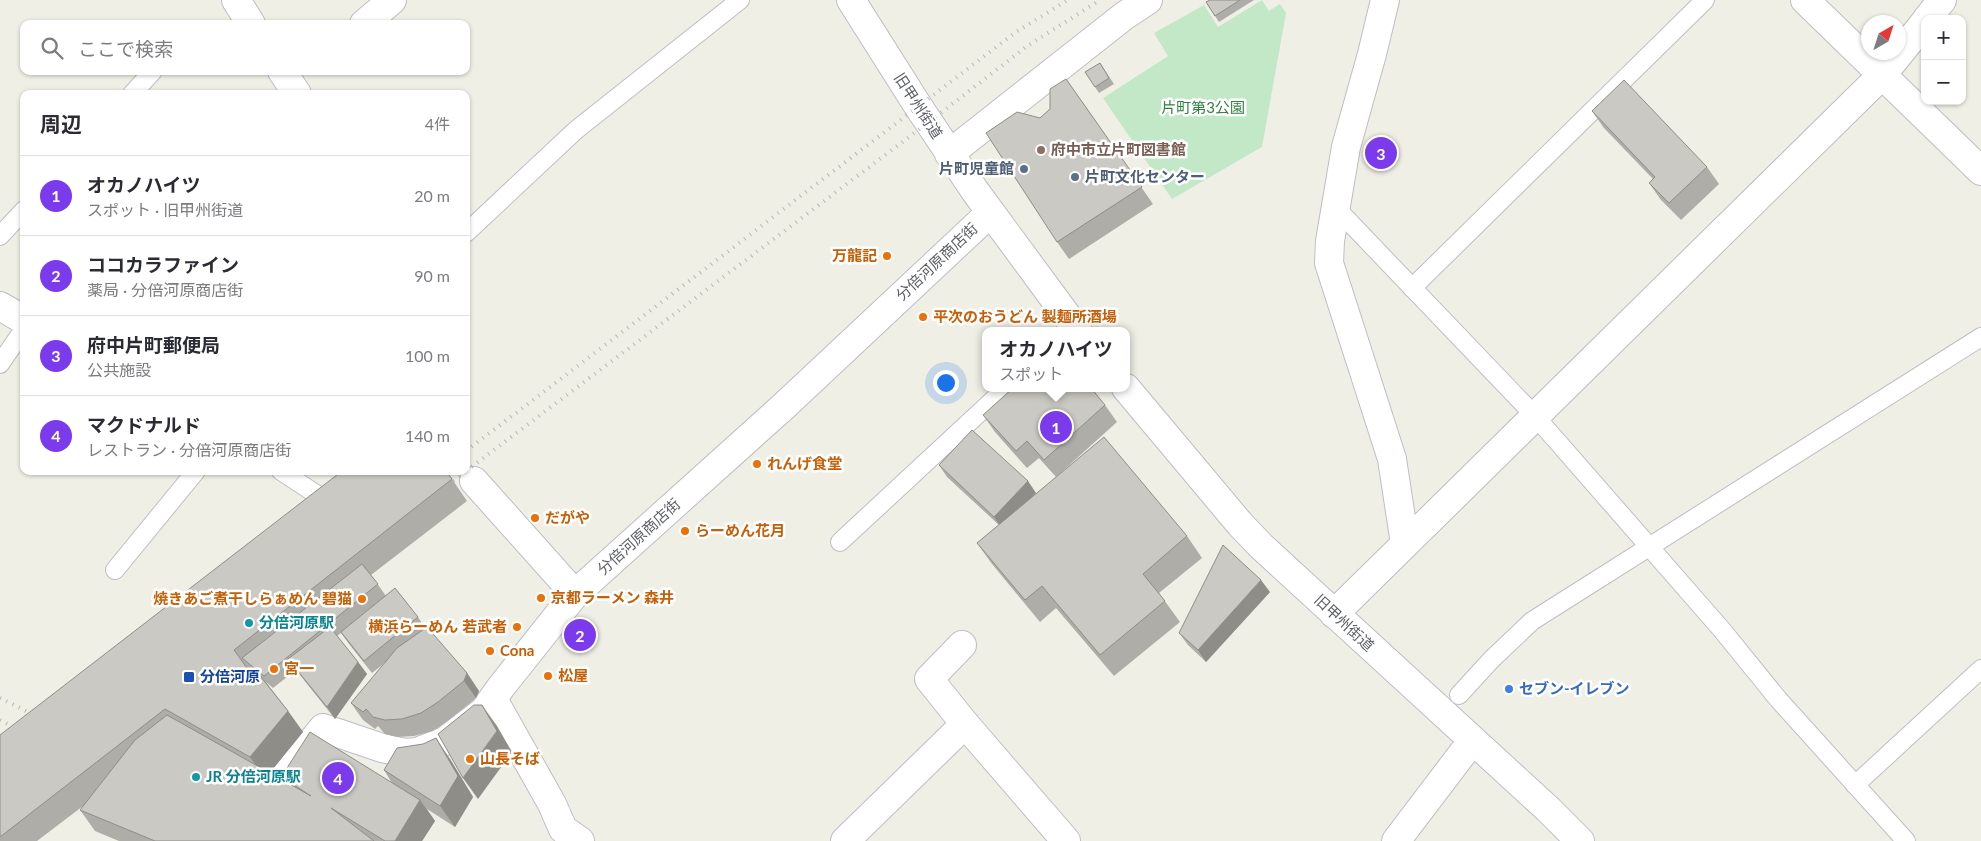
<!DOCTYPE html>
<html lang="ja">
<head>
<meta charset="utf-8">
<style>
	:root { --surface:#fff; --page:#f2f2f3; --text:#2b2b33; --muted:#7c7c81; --line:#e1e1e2; --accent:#7c3aed }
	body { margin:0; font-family:Lato,"Noto Sans JP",sans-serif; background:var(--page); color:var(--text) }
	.controls { position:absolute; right:15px; top:15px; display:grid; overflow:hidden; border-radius:10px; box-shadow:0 1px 4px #0004 }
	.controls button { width:45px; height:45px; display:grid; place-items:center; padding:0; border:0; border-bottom:1px solid var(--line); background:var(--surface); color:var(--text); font:25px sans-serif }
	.compass { position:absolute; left:1861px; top:15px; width:45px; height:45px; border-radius:50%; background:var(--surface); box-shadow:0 1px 4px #0004; rotate:39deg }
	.you { position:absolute; left:945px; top:382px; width:18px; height:18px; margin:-12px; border:4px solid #fff; border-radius:50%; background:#1a73e8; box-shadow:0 0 0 8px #1a73e833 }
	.badge { display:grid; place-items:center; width:32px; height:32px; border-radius:50%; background:var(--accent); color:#fff; font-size:16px; font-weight:700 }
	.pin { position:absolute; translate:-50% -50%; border:2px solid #fff; box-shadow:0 1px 5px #0006 }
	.popup { position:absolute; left:982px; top:327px; width:148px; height:65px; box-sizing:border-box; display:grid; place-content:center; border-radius:10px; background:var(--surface); filter:drop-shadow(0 1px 4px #0005); font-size:16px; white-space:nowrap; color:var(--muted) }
	.popup b { font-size:19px; color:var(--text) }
	.popup::after { content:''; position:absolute; left:50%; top:100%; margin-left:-10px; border:10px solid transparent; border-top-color:var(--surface) }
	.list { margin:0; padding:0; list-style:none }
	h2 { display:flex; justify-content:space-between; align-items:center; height:65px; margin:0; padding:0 20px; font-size:21px }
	h2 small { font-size:16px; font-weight:400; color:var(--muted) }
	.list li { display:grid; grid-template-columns:32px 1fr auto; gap:15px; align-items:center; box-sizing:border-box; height:80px; padding:0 20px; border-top:1px solid var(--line) }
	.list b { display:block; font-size:19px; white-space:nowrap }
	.list p { margin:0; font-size:16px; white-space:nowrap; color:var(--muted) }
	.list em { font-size:16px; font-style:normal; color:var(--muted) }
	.icon { flex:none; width:28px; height:28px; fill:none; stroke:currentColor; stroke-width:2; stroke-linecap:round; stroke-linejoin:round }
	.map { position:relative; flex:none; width:1981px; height:841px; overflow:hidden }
	.search { position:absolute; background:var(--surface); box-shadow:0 1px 4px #0004; left:20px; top:20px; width:450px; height:55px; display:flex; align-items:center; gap:12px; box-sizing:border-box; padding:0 18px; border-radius:10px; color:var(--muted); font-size:19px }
	.panel { position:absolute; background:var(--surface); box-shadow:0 1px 4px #0004; left:20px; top:90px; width:450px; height:385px; border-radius:10px }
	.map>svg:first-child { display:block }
</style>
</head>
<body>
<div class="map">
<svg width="1981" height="841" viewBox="0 0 1981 841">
	<rect width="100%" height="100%" fill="#f0efe6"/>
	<polygon fill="#c2e8c7" points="1262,0 1269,11 1280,4 1286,13 1262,147 1172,199 1103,98 1168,56 1154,33 1204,5 1218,27"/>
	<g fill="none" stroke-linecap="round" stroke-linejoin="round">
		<g stroke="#bdbec4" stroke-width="20">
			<g id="lane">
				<polyline points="132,94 153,71"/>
				<polyline points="1336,208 1535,416 1722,630 1778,699 1906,841"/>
				<polyline points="466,233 576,130 740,0"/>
				<polyline points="0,236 24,210"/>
				<polyline points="1412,288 1705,0"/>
				<polyline points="0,364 24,329"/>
				<polyline points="281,471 328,502"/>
				<polyline points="840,542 1006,388"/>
				<polyline points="115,570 196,471"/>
				<polyline points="1459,695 1491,660 1532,621 1981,337"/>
				<polyline points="1855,785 1981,669"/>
			</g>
		</g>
		<g stroke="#bdbec4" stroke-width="30">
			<g id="street">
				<polyline points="236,0 251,24"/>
				<polyline points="1385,0 1372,54 1346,147 1330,241 1329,263 1392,459 1405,544"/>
				<polyline points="1805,0 1981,171"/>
				<polyline points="364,24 392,0"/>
				<polyline points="282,71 297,94"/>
				<polyline points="949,154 1124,16 1148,0"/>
				<polyline points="0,306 24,320"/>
				<polyline points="474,481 575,594"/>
				<polyline points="962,645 929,679 965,724 1066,841"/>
				<polyline points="493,699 552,804 563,829 580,841"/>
				<polyline points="282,779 323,728 382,748 405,753 417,752 445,741 484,711 501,687 575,594 784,406 990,213"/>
				<polyline points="845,841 965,724"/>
			</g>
		</g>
		<g stroke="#bbbdc4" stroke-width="30">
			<g id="secondary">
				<polyline points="851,0 918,106 975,191 1078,331"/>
				<polyline points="1927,19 1942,0"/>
				<polyline points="1126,388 1240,524 1261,546 1549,810 1580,841"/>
				<polyline points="1334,614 1882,75 1925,22"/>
				<polyline points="1396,841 1472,741"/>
			</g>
		</g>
		<use href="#lane" stroke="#fff" stroke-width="18"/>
		<use href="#street" stroke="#fff" stroke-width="28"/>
		<use href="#secondary" stroke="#fff" stroke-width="28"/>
		<g stroke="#b6b7b7" stroke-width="4" stroke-dasharray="1 6" stroke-linecap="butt">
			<polyline points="466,451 1016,32 1068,0"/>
			<polyline points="466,471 929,122 1026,47 1100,0"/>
			<polyline points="442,489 466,471"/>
			<polyline points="0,698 42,719"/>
			<polyline points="0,720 23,732"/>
		</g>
	</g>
	<g fill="#afada8" fill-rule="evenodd">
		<polygon points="1210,0 1254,0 1219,22 1206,2"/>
		<polygon points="1100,63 1114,84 1099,93 1085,72"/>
		<polygon points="1066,79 1153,204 1069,259 1057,242 1040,118 1050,109"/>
		<polygon points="1592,111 1707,167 1719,184 1681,220 1661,200 1649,183 1653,179 1604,128"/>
		<polygon points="1105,405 1117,422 1056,477 1039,458 1027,468 995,432 983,415"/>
		<polygon points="939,465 1036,493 1032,497 1187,536 1202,558 1159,593 1180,622 1114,676 1056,608 1040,622 992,564 977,543 999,525 947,477"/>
		<path d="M452,479L467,501L371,575L386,596L418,617L425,628L467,673L479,691L476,698L450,719L433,731L414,736L397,737L385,734L378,726L375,729L363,720L351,703L387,661L372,673L349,644L341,633L337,636L358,662L367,674L335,719L296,670L273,688L266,682L288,711L303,732L269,773L290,784L288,781L292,774L287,768L392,783L384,770L450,759L473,797L455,827L427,809L435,821L422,841H119L95,831L80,810L83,806L37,841H0V735ZM250,670L255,673L252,675L249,671Z"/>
		<polygon points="1270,592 1206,662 1188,645 1179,633"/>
	</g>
	<g fill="#8e8d88">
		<polygon points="1028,481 1036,493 1002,529 994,517"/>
		<polygon points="1261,580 1270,592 1206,662 1198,650"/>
		<polygon points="358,662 367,674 335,719 327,707"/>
		<polygon points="467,673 479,691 476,698 464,681"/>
		<polygon points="482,705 497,726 512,752 478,799 463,778"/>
		<polygon points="288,711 303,732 265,779 250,757"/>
		<polygon points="436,738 450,759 473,797 455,827 440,806"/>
		<polygon points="420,800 435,821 422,841 395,841"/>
	</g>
	<g fill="#cbc9c3" stroke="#8e8d88">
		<polygon points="1210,0 1240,0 1215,16 1206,2"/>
		<polygon points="1100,63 1109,78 1095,87 1085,72"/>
		<polygon points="1066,79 1142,187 1057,242 986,133 1017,112 1040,118 1050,109 1050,89"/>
		<polygon points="1624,80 1707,167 1669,203 1649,183 1655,177 1592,111"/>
		<polygon points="1013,388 1091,388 1105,405 1044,460 1027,441 1016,451 983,415"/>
		<polygon points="972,430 1028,481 994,517 939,465"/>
		<polygon points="1104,437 1187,536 1143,574 1165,601 1100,655 1042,586 1025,600 977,543"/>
		<polygon points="342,471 446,471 452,479 234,650 252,675 257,672 288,711 250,757 165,709 0,837 0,735"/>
		<polygon points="1223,545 1261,580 1198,650 1179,633"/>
		<polygon points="362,564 378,584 264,676 242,658"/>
		<polygon points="395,588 418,617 364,661 341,632"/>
		<polygon points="330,627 358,662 327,707 288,659"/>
		<polygon points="427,627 467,673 464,681 438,702 421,713 402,719 385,720 373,717 366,709 363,712 351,703 397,648"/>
		<polygon points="474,705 482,705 497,731 463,778 438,734"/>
		<polygon points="167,715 311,796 288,781 293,772 287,768 310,732 420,800 395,841 385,841 331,808 374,841 155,841 80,810 135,740"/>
		<polygon points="436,738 458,776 440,806 384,770 397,748 423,744"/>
	</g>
	<circle fill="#8d6e63" stroke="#fff" stroke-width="2" cx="1041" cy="150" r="5"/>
	<g fill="#5c6f8a" stroke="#fff" stroke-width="2">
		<circle cx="1024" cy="169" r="5"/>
		<circle cx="1075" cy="177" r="5"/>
	</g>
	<g fill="#e8710a" stroke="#fff" stroke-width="2">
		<circle cx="887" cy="256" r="5"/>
		<circle cx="923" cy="317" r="5"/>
		<circle cx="757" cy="464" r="5"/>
		<circle cx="535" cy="518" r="5"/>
		<circle cx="685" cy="531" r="5"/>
		<circle cx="541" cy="598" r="5"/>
		<circle cx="362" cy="599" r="5"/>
		<circle cx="517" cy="627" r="5"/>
		<circle cx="490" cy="651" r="5"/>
		<circle cx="274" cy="669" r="5"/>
		<circle cx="548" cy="676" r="5"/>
		<circle cx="470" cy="759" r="5"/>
	</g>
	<g fill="#0f9aa8" stroke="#fff" stroke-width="2">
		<circle cx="249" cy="623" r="5"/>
		<circle cx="196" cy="777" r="5"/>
	</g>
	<rect fill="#1a4fb4" stroke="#fff" stroke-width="2" x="183" y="671" width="12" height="12" rx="2.5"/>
	<circle fill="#3f7fe0" stroke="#fff" stroke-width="2" cx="1509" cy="689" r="5"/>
	<g text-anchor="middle" stroke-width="5" stroke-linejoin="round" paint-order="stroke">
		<g font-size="15" fill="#5d6066" stroke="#fff">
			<text transform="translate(918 106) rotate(57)" y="5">旧甲州街道</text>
			<text transform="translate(937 262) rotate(-43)" y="5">分倍河原商店街</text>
			<text transform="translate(639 537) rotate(-42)" y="5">分倍河原商店街</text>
			<text transform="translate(1344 623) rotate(43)" y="5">旧甲州街道</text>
		</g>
		<g font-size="15" fill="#328141" stroke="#fff">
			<text x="1203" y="113">片町第3公園</text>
		</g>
		<g font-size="15" font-weight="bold" fill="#785e54" stroke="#fff" text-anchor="start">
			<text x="1051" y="155">府中市立片町図書館</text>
		</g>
		<g font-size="15" font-weight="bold" fill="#4e5e75" stroke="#fff" text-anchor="end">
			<text x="1014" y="174">片町児童館</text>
			<text x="1085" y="182" text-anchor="start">片町文化センター</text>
		</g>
		<g font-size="15" font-weight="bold" fill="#c56008" stroke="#fff" text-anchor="start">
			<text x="877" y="261" text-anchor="end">万龍記</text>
			<text x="933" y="322">平次のおうどん 製麺所酒場</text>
			<text x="767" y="469">れんげ食堂</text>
			<text x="545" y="523">だがや</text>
			<text x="695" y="536">らーめん花月</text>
			<text x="551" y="603">京都ラーメン 森井</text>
			<text x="352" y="604" text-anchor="end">焼きあご煮干しらぁめん 碧猫</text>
			<text x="507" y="632" text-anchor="end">横浜らーめん 若武者</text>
			<text x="500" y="656">Cona</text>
			<text x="284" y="674">宮一</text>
			<text x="558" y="681">松屋</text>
			<text x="480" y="764">山長そば</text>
		</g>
		<g font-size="15" font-weight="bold" fill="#0d838f" stroke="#fff" text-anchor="start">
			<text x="259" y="628">分倍河原駅</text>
			<text x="206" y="782">JR 分倍河原駅</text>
		</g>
		<g font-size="15" font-weight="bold" fill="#164399" stroke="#fff" text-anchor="start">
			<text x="200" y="682">分倍河原</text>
		</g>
		<g font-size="15" font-weight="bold" fill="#366cbe" stroke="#fff" text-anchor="start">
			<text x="1519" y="694">セブン-イレブン</text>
		</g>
	</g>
</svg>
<div class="controls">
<button>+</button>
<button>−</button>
</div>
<svg class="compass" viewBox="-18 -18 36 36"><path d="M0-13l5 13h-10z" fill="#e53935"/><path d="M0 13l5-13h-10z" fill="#7c7c81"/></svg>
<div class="you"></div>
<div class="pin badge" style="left:1056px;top:427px">1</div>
<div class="popup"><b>オカノハイツ</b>スポット</div>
<div class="pin badge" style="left:580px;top:635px">2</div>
<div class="pin badge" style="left:1381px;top:153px">3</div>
<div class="pin badge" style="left:338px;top:778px">4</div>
<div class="search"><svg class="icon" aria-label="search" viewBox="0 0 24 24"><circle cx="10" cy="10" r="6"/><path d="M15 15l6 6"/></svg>ここで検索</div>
<section class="panel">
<h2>周辺<small>4件</small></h2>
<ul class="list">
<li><span class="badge">1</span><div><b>オカノハイツ</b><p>スポット · 旧甲州街道</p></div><em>20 m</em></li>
<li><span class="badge">2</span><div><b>ココカラファイン</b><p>薬局 · 分倍河原商店街</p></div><em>90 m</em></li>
<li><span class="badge">3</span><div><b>府中片町郵便局</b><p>公共施設</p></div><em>100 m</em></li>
<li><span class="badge">4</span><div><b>マクドナルド</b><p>レストラン · 分倍河原商店街</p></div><em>140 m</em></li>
</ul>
</section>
</div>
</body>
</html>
